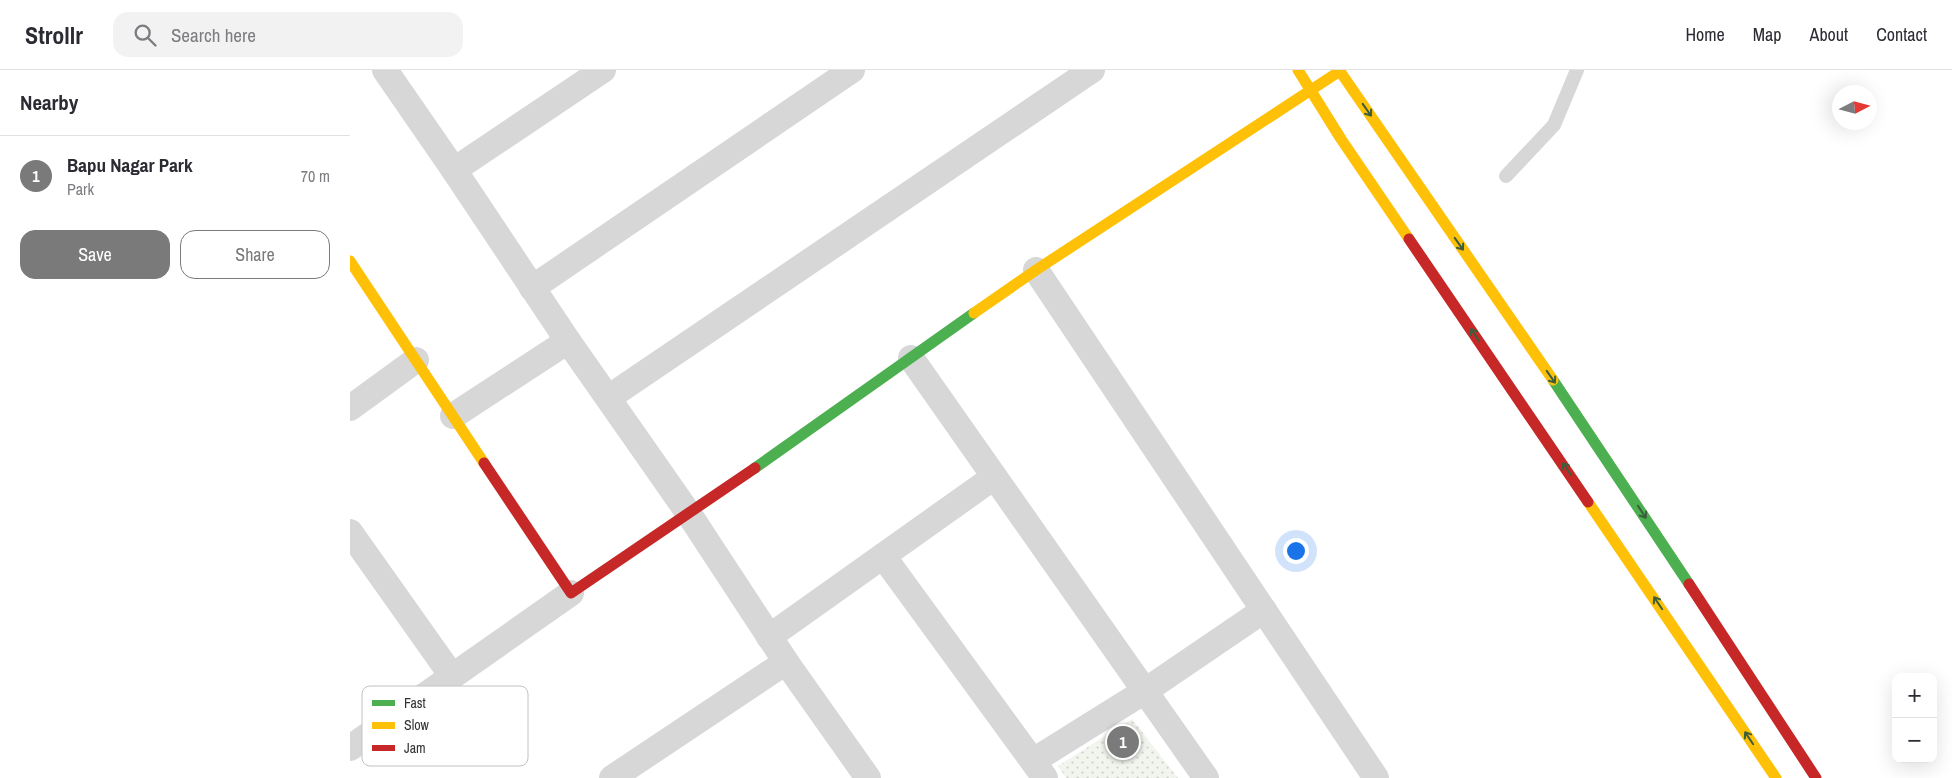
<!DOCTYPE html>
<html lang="en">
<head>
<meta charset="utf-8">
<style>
	:root { --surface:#fff; --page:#f2f2f3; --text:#2b2b33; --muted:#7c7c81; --line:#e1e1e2; --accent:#7a7a7a }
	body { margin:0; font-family:"Archivo Narrow",sans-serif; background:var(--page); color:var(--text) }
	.controls { position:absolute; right:15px; bottom:15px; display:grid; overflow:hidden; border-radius:10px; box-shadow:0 5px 20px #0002 }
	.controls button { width:45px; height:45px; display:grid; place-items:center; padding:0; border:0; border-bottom:1px solid var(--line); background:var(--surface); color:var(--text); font:25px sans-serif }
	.compass { position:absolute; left:1482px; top:15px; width:45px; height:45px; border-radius:50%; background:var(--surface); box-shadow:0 5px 20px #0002; rotate:84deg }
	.you { position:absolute; left:945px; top:480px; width:18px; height:18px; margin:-12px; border:4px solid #fff; border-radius:50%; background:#1a73e8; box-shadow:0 0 0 8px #1a73e833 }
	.badge { display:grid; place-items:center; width:32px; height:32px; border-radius:50%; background:var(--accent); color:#fff; font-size:16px; font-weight:700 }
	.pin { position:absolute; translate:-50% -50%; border:2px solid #fff; box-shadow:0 1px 5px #0006 }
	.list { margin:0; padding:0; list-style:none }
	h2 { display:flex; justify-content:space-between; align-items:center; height:65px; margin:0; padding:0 20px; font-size:21px }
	h2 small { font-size:16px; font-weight:400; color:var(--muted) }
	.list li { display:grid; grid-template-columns:32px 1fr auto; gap:15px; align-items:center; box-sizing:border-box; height:80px; padding:0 20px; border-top:1px solid var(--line) }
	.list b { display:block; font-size:19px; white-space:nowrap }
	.list p { margin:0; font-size:16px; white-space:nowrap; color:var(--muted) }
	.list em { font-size:16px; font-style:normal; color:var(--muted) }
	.actions { display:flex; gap:10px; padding:15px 20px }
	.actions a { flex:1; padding:11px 0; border:1px solid var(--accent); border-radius:15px; text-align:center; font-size:18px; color:var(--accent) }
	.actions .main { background:var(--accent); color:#fff }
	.icon { flex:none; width:28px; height:28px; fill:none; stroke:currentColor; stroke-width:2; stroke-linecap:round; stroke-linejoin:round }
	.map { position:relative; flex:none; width:1602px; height:708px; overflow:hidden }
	header { display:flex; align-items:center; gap:30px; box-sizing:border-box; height:70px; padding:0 25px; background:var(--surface); border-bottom:1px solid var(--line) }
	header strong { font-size:24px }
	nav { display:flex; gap:28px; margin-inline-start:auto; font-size:18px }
	.search { width:350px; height:45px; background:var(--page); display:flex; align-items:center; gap:12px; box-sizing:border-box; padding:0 18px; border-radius:15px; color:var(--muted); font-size:19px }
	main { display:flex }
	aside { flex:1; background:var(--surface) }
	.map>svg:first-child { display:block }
</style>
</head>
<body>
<header>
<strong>Strollr</strong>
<div class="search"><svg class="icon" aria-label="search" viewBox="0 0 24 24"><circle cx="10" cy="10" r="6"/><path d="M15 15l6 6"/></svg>Search here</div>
<nav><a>Home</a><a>Map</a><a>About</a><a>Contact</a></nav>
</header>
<main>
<aside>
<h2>Nearby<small></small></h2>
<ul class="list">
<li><span class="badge">1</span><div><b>Bapu Nagar Park</b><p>Park</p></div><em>70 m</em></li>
</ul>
<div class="actions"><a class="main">Save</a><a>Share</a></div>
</aside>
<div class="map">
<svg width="1602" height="708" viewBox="0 0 1602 708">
	<defs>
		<pattern id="grass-dots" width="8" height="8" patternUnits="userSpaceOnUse" patternTransform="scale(1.25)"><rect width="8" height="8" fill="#f1f5ed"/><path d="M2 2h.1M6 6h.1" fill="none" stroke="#cfd2cc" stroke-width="1.8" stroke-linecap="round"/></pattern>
	</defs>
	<rect width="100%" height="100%" fill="#fff"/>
	<polygon fill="url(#grass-dots)" points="782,649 828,708 716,708 708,696"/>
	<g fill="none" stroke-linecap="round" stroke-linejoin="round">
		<polyline stroke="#d7d7d7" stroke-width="14" points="1156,106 1204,55 1227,0"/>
		<g stroke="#d7d7d7" stroke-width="26">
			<polyline points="35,0 104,100 218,271 339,444 436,592 518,708"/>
			<polyline points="104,100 253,0"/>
			<polyline points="686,200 1026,708"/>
			<polyline points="182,218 502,0"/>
			<polyline points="561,288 856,708"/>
			<polyline points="258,328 742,0"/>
			<polyline points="0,338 66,290"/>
			<polyline points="103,346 218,271"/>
			<polyline points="0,462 102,606"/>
			<polyline points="533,486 695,708"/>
			<polyline points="419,567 644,407"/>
			<polyline points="0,678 221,523"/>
			<polyline points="683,691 795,621 914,540"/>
			<polyline points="262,708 436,592"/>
		</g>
		<g stroke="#4caf50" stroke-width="11">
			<polyline points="1203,310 1339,514"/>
			<polyline points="405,398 624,243"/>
		</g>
		<g stroke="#ffc107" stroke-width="11">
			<polyline points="948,0 991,69 1059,169"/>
			<polyline points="989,0 1203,310"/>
			<polyline points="0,191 134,393"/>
			<polyline points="624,243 686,200 990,1"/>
			<polyline points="1238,432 1426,708"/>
		</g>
		<g stroke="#c62828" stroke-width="11">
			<polyline points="1059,169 1238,432"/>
			<polyline points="134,393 221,523 405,398"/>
			<polyline points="1339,514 1466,708"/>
		</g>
	</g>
	<defs><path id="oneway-shaft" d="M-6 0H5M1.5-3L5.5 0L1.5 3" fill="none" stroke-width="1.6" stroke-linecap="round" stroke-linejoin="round" transform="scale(1.25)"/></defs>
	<g stroke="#3c5e3d">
		<use href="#oneway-shaft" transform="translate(1017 40) rotate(55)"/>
		<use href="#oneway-shaft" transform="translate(1109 174) rotate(55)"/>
		<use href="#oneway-shaft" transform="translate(1125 265) rotate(-124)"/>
		<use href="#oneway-shaft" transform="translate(1201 307) rotate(55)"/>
		<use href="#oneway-shaft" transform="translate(1217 399) rotate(-124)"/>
		<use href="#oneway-shaft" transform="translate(1292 442) rotate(57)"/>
		<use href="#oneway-shaft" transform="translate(1308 533) rotate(-124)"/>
		<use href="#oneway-shaft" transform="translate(1399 668) rotate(-124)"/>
	</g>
	<rect x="12" y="616" width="166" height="80" rx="8" fill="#fff" stroke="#c2c2c2" stroke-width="1"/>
	<rect x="22" y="630" width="23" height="6" fill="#4caf50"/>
	<rect x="22" y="652" width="23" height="7" fill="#ffc107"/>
	<rect x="22" y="675" width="23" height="6" fill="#c62828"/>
	<g font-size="14" fill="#333">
		<text x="54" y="638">Fast</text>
		<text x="54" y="660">Slow</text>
		<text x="54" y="683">Jam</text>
	</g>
</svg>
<div class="controls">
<button>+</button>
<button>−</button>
</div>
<svg class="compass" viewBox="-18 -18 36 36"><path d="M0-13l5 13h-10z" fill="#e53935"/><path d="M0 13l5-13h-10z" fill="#7c7c81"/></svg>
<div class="you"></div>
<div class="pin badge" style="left:773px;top:672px">1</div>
</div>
</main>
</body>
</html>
